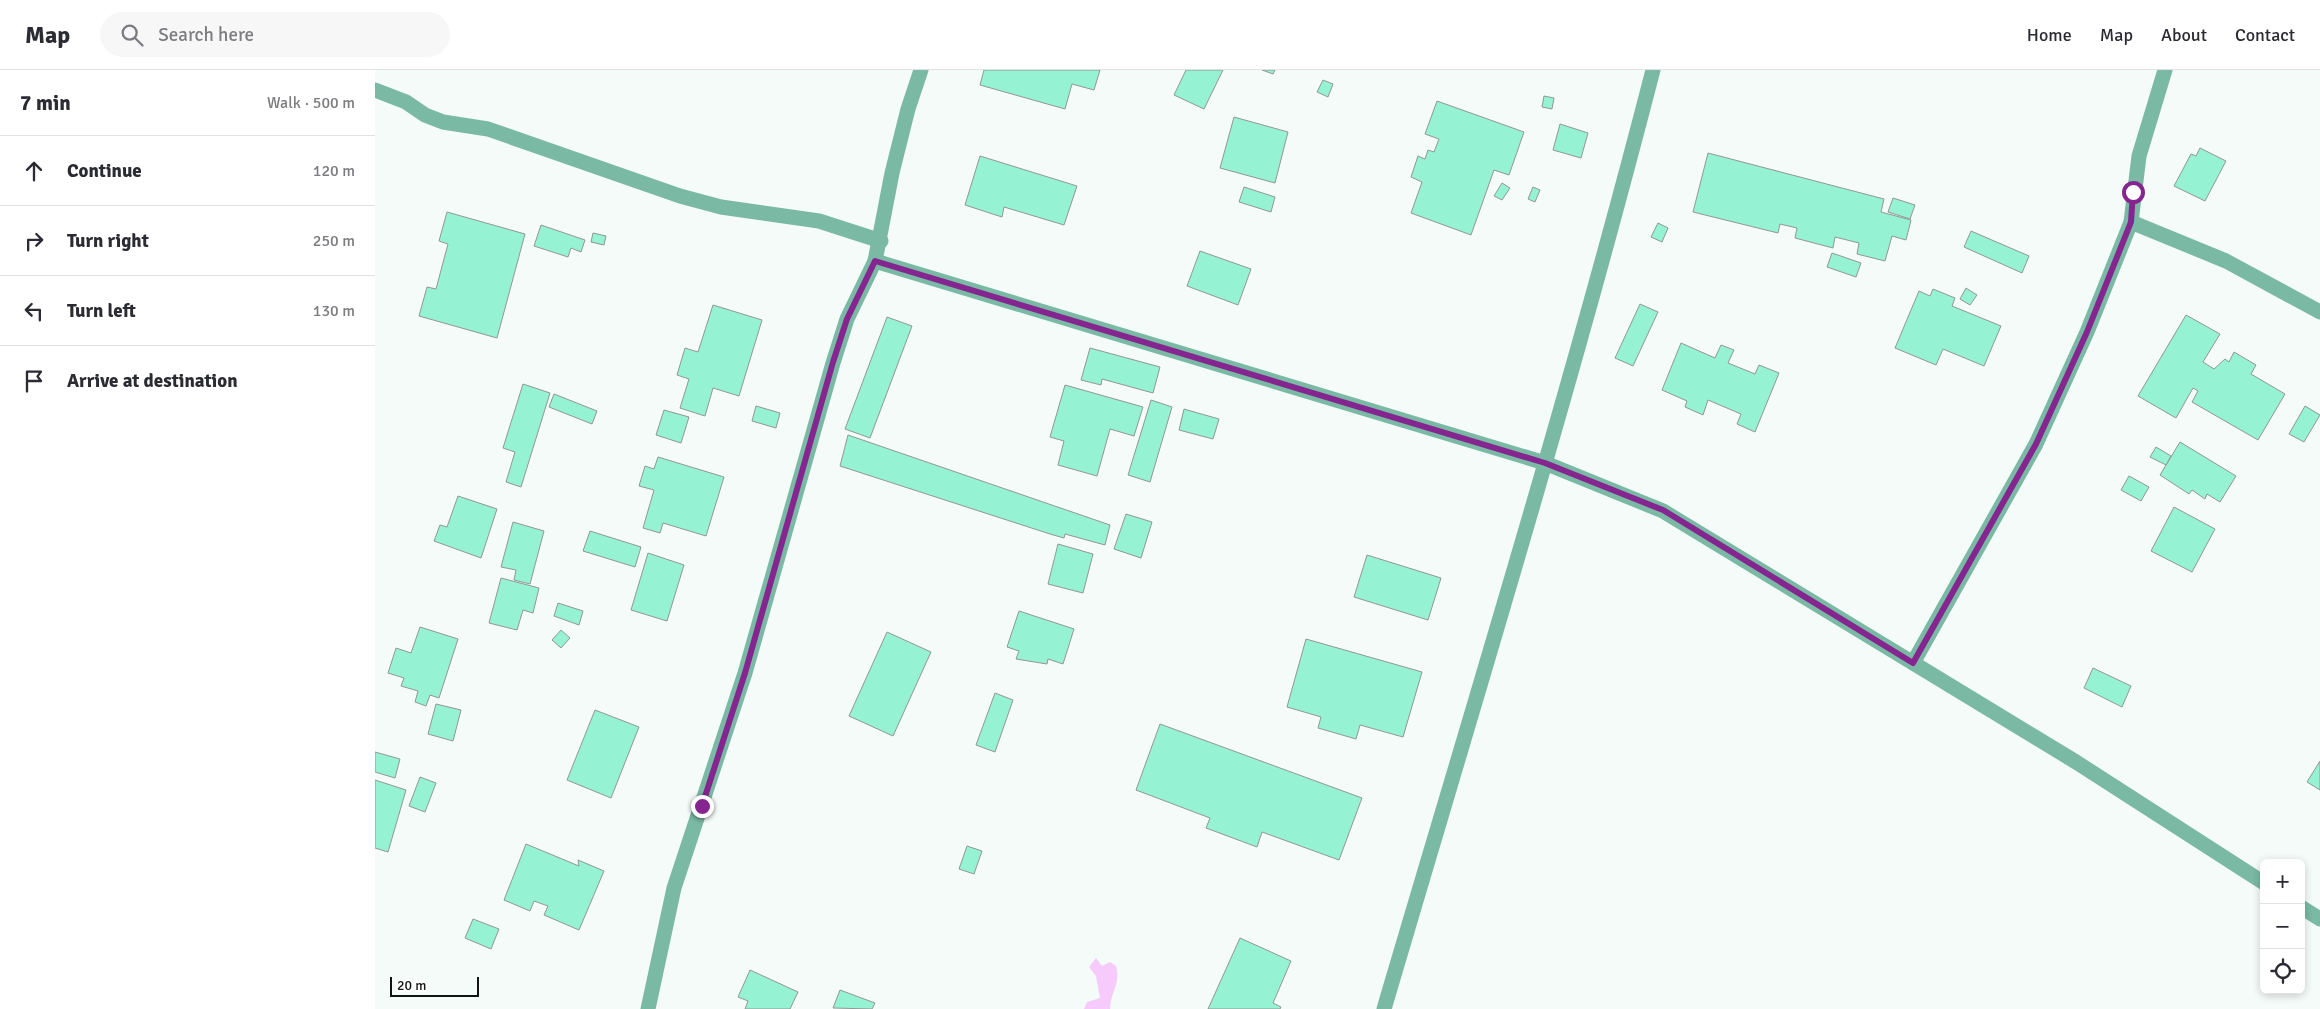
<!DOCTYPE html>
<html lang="en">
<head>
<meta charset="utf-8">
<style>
	:root { --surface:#fff; --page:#f7f7f7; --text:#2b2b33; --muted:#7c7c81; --line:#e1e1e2 }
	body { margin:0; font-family:Signika,sans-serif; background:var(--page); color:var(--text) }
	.controls { position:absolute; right:15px; bottom:15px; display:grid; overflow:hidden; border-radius:8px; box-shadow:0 2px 8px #0003 }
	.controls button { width:45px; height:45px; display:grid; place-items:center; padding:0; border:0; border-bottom:1px solid var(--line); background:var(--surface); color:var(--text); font:25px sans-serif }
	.scale { position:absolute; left:15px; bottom:12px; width:89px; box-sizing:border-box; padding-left:5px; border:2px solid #121413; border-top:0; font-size:14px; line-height:18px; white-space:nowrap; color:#121413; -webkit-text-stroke:4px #fff; paint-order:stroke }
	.stop { position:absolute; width:15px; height:15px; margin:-11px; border:4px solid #852690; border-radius:50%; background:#fff }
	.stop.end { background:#852690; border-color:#fff; box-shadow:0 1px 5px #0008 }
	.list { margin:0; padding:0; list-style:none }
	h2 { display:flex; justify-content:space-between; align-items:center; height:65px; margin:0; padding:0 20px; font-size:21px }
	h2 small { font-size:16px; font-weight:400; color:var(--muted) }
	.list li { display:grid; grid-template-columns:32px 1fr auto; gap:15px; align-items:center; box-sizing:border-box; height:70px; padding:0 20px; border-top:1px solid var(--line) }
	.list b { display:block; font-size:19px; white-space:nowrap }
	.list em { font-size:16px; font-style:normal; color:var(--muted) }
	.icon { flex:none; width:28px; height:28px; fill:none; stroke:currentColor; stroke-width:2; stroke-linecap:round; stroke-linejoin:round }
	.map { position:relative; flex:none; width:1945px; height:939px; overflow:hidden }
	header { display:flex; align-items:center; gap:30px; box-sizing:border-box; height:70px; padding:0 25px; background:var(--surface); border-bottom:1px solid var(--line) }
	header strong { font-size:24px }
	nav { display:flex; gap:28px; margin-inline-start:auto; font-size:18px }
	.search { width:350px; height:45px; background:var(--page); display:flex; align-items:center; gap:12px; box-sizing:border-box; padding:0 18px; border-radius:28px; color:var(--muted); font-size:19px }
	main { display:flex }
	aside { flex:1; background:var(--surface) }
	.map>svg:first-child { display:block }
</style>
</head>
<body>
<header>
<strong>Map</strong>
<div class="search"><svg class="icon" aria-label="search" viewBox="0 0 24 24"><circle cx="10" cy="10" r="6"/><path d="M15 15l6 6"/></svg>Search here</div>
<nav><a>Home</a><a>Map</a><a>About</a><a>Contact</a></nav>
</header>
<main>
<aside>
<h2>7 min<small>Walk · 500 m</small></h2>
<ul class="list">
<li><svg class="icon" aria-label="ahead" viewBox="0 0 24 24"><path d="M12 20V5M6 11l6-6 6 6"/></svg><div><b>Continue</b></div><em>120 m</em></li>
<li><svg class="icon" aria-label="right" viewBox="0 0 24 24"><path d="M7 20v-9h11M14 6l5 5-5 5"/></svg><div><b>Turn right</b></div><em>250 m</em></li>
<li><svg class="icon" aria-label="left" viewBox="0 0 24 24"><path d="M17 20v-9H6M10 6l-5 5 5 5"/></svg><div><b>Turn left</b></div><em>130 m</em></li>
<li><svg class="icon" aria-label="arrive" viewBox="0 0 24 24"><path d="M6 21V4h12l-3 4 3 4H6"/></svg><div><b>Arrive at destination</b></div></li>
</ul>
</aside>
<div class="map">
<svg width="1945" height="939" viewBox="0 0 1945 939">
	<rect width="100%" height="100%" fill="#f5fbf8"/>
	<path fill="#f6cafa" d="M721,888L727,896L735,892L741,896C746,914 736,920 735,939H709L712,932L725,928L721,906L714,897Z"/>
	<g fill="#95f2d3" stroke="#929795">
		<polygon points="609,0 725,0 719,20 697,14 690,39 605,15"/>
		<polygon points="811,0 848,0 829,39 799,25"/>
		<polygon points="887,0 900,0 898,4"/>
		<polygon points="948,10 958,14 953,27 942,22"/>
		<polygon points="1169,26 1179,28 1177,39 1167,37"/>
		<polygon points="1062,31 1149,62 1134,105 1119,100 1096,165 1036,143 1047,112 1036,107 1043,86 1050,89 1053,80 1059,82 1064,69 1050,64"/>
		<polygon points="859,47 913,62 900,113 845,98"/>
		<polygon points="1185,54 1213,63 1206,88 1178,80"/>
		<polygon points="1825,78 1851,91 1830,131 1799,116 1816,84 1821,86"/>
		<polygon points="1333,83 1509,129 1506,142 1536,150 1531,170 1517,166 1510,191 1482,184 1484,173 1460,167 1458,178 1420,168 1422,158 1405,154 1403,163 1318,142"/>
		<polygon points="605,86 702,116 689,155 629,137 627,147 590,135"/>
		<polygon points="1127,113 1135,118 1127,130 1119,126"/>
		<polygon points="869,117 900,127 896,142 864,132"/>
		<polygon points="1158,117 1165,120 1160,132 1153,129"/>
		<polygon points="1518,128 1540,135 1535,149 1513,142"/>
		<polygon points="72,142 150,164 122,268 44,246 52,217 61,219 73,174 64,171"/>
		<polygon points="1283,153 1293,158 1287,172 1276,167"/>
		<polygon points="166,155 210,170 206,182 196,178 193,187 159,176"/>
		<polygon points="1596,161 1654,186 1647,203 1589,177"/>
		<polygon points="218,163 231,166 229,175 216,172"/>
		<polygon points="825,181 876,199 863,235 812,216"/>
		<polygon points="1457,183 1486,193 1481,207 1452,197"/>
		<polygon points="1591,218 1602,225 1595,235 1585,229"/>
		<polygon points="1558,219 1580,228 1577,236 1626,256 1609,296 1568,279 1561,295 1520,278 1544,221 1555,226"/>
		<polygon points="1265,234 1283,242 1258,296 1240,288"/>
		<polygon points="338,235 387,250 364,326 338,318 330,346 305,338 314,309 302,305 310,278 323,282"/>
		<polygon points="1811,245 1845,264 1828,292 1839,299 1850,289 1854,292 1859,282 1881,295 1876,304 1910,324 1883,370 1817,332 1823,321 1818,318 1801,348 1763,326"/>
		<polygon points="512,247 537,256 495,368 470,359"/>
		<polygon points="1306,273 1340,288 1346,275 1359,280 1353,293 1380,304 1384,295 1404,303 1380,362 1362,354 1366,344 1333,330 1328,345 1310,337 1312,331 1287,320"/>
		<polygon points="715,278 785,297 778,323 727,309 726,315 706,310"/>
		<polygon points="148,314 175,323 146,417 131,412 140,382 128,378"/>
		<polygon points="690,315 768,337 759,366 735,359 722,406 683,395 689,371 675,367"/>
		<polygon points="179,324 222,341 217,354 174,337"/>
		<polygon points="776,330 797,337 775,412 753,405"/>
		<polygon points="381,336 405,343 401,358 377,351"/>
		<polygon points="1930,336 1945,345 1929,372 1914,364"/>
		<polygon points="809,339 844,349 838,369 804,360"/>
		<polygon points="289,340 314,347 306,373 281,365"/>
		<polygon points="473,365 735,455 730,475 690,464 689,468 675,464 465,396"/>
		<polygon points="1805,372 1861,406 1845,432 1832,424 1830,429 1817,420 1814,424 1785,405"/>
		<polygon points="1781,377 1796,386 1791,395 1775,387"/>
		<polygon points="283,387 349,407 331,466 288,453 285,463 268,458 279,420 264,416 270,396 279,399"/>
		<polygon points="1754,406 1774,417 1766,431 1746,420"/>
		<polygon points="83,426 122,439 106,488 59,471 65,455 72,457"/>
		<polygon points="1799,437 1840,459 1817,502 1776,481"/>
		<polygon points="751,444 777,452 766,488 739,479"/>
		<polygon points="138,452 169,461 155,514 139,510 141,500 126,497"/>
		<polygon points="215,461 266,477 260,497 208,481"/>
		<polygon points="683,474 718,484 708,523 673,514"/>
		<polygon points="273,483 309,495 292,551 256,540"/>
		<polygon points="992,485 1066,508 1053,550 979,527"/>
		<polygon points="126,508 164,518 158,543 148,540 142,560 114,553"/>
		<polygon points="183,533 208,541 204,555 179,546"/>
		<polygon points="644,541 699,559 688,594 673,589 672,594 641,589 644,581 632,577"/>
		<polygon points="45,557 83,569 64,628 55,625 51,636 40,632 43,621 26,616 29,608 13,603 21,578 36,583"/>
		<polygon points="186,560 195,568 186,578 177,570"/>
		<polygon points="512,562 556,582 518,666 474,646"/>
		<polygon points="931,569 1047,602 1028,667 985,655 981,669 943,658 946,647 912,637"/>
		<polygon points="1718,598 1756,616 1747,637 1709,618"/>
		<polygon points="620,623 638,630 620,682 601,675"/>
		<polygon points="61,634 86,640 78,671 53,664"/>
		<polygon points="220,640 264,657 236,728 192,710"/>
		<polygon points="785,654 987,728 964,790 887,762 882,777 831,758 835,748 761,720"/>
		<polygon points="0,682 25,689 20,708 0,702"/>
		<polygon points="1945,691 1945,720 1932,712"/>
		<polygon points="45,707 61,713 50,742 34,736"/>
		<polygon points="0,710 31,720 13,782 0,778"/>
		<polygon points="151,774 204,796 203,790 229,801 204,860 169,845 173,836 159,831 155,841 129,830"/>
		<polygon points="592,776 607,781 599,804 584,799"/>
		<polygon points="98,849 124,859 116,879 90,868"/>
		<polygon points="865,868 916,891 898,933 906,937 905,939 833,939"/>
		<polygon points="375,900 423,922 415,939 370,939 373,931 363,927"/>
		<polygon points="465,920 500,933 497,939 458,938"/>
	</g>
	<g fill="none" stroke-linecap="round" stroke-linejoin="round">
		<g stroke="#7ab9a4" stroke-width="15">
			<polyline points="0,20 31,32 50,45 68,52 113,59 305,126 346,137 444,151 506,171"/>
			<polyline points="1756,152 1851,191 1945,242"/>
			<polyline points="500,191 1170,393 1288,441 1701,692 1889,813"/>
			<polyline points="1538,593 1661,374 1712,262 1756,152 1764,86 1790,0"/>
			<polyline points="1926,837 1945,849"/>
			<polyline points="273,939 299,818 370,603 458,293 472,249 500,191 517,103 533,39 546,0"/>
			<path d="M1009,939C1101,627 1197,315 1278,0"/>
		</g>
	</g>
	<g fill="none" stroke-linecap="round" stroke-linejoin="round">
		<polyline stroke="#852690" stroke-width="6" points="327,736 370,603 458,292 472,249 500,191 1170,393 1288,440 1538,593 1661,374 1712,262 1756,152 1758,122"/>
	</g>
</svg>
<div class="controls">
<button>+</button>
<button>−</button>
<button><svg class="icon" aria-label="locate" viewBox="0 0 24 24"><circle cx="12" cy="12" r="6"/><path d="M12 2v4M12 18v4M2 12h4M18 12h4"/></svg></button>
</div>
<div class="scale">20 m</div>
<div class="stop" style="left:1758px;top:122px"></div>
<div class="stop end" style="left:327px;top:736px"></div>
</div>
</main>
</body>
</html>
